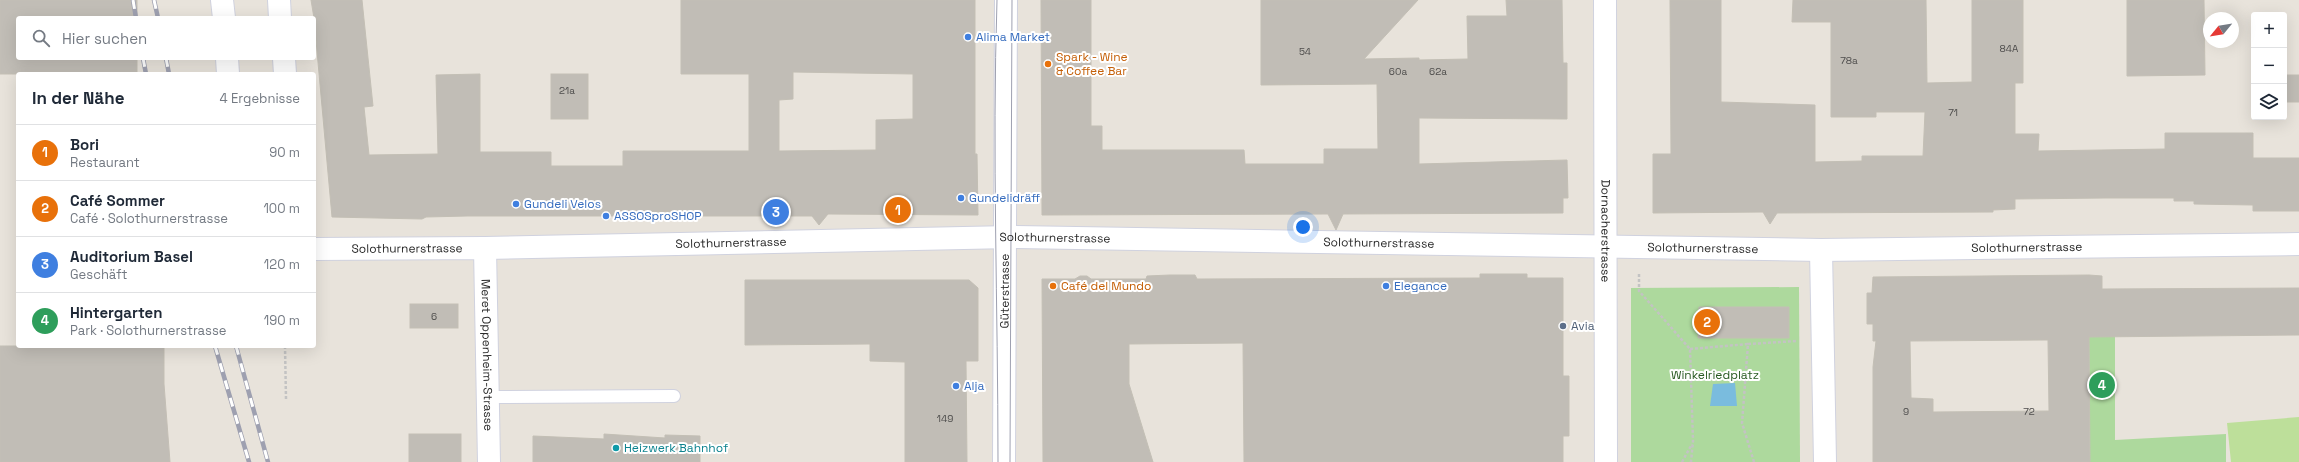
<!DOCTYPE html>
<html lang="de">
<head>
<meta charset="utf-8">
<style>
	:root { --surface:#fff; --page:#f2f2f3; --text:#1f2937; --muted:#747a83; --line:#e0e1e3; --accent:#0f766e }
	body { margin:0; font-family:"Space Grotesk",sans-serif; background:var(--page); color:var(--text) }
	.controls { position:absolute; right:12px; top:12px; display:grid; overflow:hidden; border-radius:4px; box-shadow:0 4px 16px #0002 }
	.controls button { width:36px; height:36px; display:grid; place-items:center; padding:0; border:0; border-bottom:1px solid var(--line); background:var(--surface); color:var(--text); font:20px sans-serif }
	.compass { position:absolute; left:2203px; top:12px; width:36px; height:36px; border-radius:50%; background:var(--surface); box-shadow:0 4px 16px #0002; rotate:240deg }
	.you { position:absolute; left:1303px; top:227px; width:14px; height:14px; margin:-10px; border:3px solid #fff; border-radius:50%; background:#1a73e8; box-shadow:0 0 0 6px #1a73e833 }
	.badge { display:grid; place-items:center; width:26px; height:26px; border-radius:50%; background:var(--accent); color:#fff; font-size:13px; font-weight:700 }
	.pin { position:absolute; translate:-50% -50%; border:2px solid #fff; box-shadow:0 1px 4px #0006 }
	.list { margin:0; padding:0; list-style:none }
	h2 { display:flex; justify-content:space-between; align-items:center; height:52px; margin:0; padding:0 16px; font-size:17px }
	h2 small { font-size:13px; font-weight:400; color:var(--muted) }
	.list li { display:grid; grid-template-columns:26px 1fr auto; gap:12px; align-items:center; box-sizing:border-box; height:56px; padding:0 16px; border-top:1px solid var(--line) }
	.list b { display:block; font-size:15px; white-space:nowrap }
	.list p { margin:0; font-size:13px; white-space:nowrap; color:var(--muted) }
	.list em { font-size:13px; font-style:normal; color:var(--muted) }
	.icon { flex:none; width:22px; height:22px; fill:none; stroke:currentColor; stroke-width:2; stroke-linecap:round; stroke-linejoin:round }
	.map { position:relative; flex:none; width:2299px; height:462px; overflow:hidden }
	.search { position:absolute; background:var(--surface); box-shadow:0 4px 16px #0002; left:16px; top:16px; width:300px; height:44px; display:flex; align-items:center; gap:10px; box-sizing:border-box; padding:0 14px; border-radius:4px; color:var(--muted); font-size:15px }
	.panel { position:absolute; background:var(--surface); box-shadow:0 4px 16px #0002; left:16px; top:72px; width:300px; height:276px; border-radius:4px }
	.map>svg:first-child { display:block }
</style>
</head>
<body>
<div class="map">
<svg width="2299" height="462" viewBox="0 0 2299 462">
	<rect width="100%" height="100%" fill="#e8e3db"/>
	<g fill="#add99d">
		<polygon points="1799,287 1800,462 1631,462 1631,288"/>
		<polygon points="2089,327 2115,336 2115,440 2226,434 2226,462 2090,462"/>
	</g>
	<polygon fill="#bddf9a" points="2299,417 2299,462 2231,462 2227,423"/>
	<polygon fill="#7abcde" points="1735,383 1737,406 1710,406 1713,384"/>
	<g fill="#c1bdb6" stroke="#c3bfb5" fill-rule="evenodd">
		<polygon points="0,0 137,0 137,18 18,18 18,58 137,58 137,74 0,74"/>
		<path d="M311,0H362L373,106L364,107L369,155L438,154L436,75L480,74V152H551V166H623V151H749V74H681V0H975V154H977L978,215L828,214L819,225L812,216H467L426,217L422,219L332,217L314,18ZM793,72L913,74V119L876,120V150L779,151V100L793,99Z"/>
		<polygon points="1041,0 1091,0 1091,126 1102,126 1102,150 1244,150 1245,164 1324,164 1324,149 1378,149 1377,84 1261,85 1261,0 1418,0 1364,59 1419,58 1419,60 1468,59 1467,16 1507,16 1506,0 1562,0 1563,63 1567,63 1567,119 1419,118 1419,164 1567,160 1568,198 1563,198 1563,213 1343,214 1336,230 1328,214 1042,215"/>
		<polygon points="1670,0 1721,0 1721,102 1815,105 1815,162 1862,161 1862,156 1923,156 1925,112 1876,112 1876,117 1831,117 1831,22 1792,22 1793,0 1926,0 1927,83 1972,82 1972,0 2023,0 2023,83 2015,83 2015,134 2039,134 2038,151 2165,149 2165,133 2253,133 2253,158 2299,158 2299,211 2253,211 2253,205 2194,204 2194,201 2174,201 2174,198 2105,198 2015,199 2015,209 1993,210 1993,212 1777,213 1770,224 1763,212 1653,213 1653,154 1671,154"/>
		<polygon points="2127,0 2204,0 2205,75 2127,76"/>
		<rect x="551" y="74" width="37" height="45"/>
		<rect x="2284" y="75" width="15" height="27"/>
		<polygon points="1480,274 1527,274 1527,278 1563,278 1563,376 1569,376 1569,436 1563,436 1563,462 1244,462 1243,343 1129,344 1129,384 1153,462 1043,462 1042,279 1075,279 1080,276 1087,276 1091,279 1146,279 1147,276 1170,275 1195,275 1197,279 1480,278"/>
		<path d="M2089,275L2102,276V289L2299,288V335L2089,337L2090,462H1873V367L1876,341H1873V324H1867V293H1872L1873,277ZM2048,340L2049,411L1933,412V399L1911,398L1910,341Z"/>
		<polygon points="745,280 969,280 978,288 978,361 966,361 967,462 905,462 905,362 870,361 870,344 745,345"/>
		<rect x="410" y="304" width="48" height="24"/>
		<polygon points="1699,307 1789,307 1789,338 1698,338"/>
		<polygon points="0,346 164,346 164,384 170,462 0,462"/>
		<rect x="409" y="434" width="52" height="28"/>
		<polygon points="604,434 665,438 665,435 700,436 700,462 533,462 533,436 604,439"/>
	</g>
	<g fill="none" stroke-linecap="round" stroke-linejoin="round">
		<g stroke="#d0d2df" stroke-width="14">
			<polyline id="lane" points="489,397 674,396"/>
		</g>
		<g stroke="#d0d2df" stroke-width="24">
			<g id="street">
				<polyline points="279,0 280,18"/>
				<polyline points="284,58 285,74"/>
				<path id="s1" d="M485,248L1011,237L1821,250L2299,244"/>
				<polyline points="1821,250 1825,462"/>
				<path id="s2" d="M1004,462L1006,0"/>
			</g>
		</g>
		<g stroke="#d0d2df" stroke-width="24">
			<g id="secondary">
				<polyline points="222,0 224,18"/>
				<path id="s3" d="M1605,0L1606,462"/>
				<polyline points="227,58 228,74"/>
				<path id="s4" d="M314,249L485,248L489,462"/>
			</g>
		</g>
		<g stroke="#c3c3c3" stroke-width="2.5" stroke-dasharray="3 2" stroke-linecap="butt">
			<polyline points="1639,274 1639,291 1690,349 1693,441 1691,462"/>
			<polyline points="285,346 286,399"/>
			<polyline points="1690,349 1748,344"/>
			<polyline points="1682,462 1692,444"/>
			<polyline points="1754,462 1742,423 1748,344 1797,341"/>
		</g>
		<use href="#lane" stroke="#fff" stroke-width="12"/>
		<use href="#street" stroke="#fff" stroke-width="22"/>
		<use href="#secondary" stroke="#fff" stroke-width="22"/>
		<g stroke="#9ea0b0" stroke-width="1">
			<path d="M997,0C992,154 998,308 998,462"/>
			<polyline points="1010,462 1012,0"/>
		</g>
		<g stroke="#9ea0b0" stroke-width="4.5">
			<g id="rail">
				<polyline points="133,0 136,18"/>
				<polyline points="154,0 158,18"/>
				<polyline points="143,58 146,74"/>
				<polyline points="166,58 169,74"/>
				<polyline points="215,346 249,462"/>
				<polyline points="236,346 268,462"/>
			</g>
		</g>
		<use href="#rail" stroke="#fff" stroke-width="3" stroke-dasharray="9" stroke-linecap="butt"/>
	</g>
	<g fill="#3f7fe0" stroke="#fff" stroke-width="1.5">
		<circle cx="968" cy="37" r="4"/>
		<circle cx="961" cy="198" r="4"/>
		<circle cx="516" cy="204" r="4"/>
		<circle cx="606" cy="216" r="4"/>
		<circle cx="1386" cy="286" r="4"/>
		<circle cx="956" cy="386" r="4"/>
	</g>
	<g fill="#e8710a" stroke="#fff" stroke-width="1.5">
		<circle cx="1048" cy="64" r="4"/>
		<circle cx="1053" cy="286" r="4"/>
	</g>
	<circle fill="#5c6f8a" stroke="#fff" stroke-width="1.5" cx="1563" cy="326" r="4"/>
	<circle fill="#0f9aa8" stroke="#fff" stroke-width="1.5" cx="616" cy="448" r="4"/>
	<g text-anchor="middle" stroke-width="4" stroke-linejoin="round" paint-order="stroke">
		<g font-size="10" fill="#4e4d4c">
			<text x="2009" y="52">84A</text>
			<text x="1305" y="55">54</text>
			<text x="1849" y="64">78a</text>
			<text x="1398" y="75">60a</text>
			<text x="1438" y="75">62a</text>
			<text x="567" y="94">21a</text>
			<text x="1953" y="116">71</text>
			<text x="434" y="320">6</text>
			<text x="1906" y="415">9</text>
			<text x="2029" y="415">72</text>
			<text x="945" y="422">149</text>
		</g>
		<g font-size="12" fill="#366cbe" stroke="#fff" text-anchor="start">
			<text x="976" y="41">Alima Market</text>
			<text x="969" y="202">Gundelidräff</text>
			<text x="524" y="208">Gundeli Velos</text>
			<text x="614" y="220">ASSOSproSHOP</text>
			<text x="1394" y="290">Elegance</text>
			<text x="964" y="390">Alja</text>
		</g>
		<g font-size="12" fill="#c56008" stroke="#fff" text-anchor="start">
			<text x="1056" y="61">Spark - Wine<tspan x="1056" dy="14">&amp; Coffee Bar</tspan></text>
			<text x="1061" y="290">Café del Mundo</text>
		</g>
		<g font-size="12" fill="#282828" stroke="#fff">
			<text dy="4" stroke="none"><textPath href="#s3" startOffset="231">Dornacherstrasse</textPath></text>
			<text dy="4" stroke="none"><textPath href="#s1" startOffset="570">Solothurnerstrasse</textPath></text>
			<text dy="4" stroke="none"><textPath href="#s1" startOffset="246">Solothurnerstrasse</textPath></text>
			<text dy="4" stroke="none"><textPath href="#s1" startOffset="894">Solothurnerstrasse</textPath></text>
			<text dy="4" stroke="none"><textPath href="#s1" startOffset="1542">Solothurnerstrasse</textPath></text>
			<text dy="4" stroke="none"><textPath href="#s1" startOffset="1218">Solothurnerstrasse</textPath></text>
			<text dy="4" stroke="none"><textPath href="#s4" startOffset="93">Solothurnerstrasse</textPath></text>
			<text dy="4" stroke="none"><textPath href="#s2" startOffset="171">Güterstrasse</textPath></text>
			<text dy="4" stroke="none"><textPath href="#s4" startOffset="278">Meret Oppenheim-Strasse</textPath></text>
		</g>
		<g font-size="12" fill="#4e5e75" stroke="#fff" text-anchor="start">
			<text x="1571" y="330">Avia</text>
		</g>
		<g font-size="12" fill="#295a22" stroke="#fff">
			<text x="1715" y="379">Winkelriedplatz</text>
		</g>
		<g font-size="12" fill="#0d838f" stroke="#fff" text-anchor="start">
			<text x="624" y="452">Heizwerk Bahnhof</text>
		</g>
	</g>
</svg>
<div class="controls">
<button>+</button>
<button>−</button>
<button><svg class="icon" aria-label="layers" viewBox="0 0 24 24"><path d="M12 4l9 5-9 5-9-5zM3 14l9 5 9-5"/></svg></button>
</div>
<svg class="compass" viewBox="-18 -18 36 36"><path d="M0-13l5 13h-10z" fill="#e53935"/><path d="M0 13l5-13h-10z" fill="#747a83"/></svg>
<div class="you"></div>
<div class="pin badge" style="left:898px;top:210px;background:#e8710a">1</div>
<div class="pin badge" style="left:1707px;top:322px;background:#e8710a">2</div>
<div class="pin badge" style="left:776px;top:212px;background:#3f7fe0">3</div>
<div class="pin badge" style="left:2102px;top:385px;background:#2e9e5b">4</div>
<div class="search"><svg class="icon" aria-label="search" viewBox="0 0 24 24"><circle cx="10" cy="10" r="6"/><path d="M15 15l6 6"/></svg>Hier suchen</div>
<section class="panel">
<h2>In der Nähe<small>4 Ergebnisse</small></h2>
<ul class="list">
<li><span class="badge" style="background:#e8710a">1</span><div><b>Bori</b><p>Restaurant</p></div><em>90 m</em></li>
<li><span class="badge" style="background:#e8710a">2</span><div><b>Café Sommer</b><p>Café · Solothurnerstrasse</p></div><em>100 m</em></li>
<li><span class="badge" style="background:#3f7fe0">3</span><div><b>Auditorium Basel</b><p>Geschäft</p></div><em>120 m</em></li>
<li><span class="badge" style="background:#2e9e5b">4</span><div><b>Hintergarten</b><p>Park · Solothurnerstrasse</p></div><em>190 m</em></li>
</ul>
</section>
</div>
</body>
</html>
